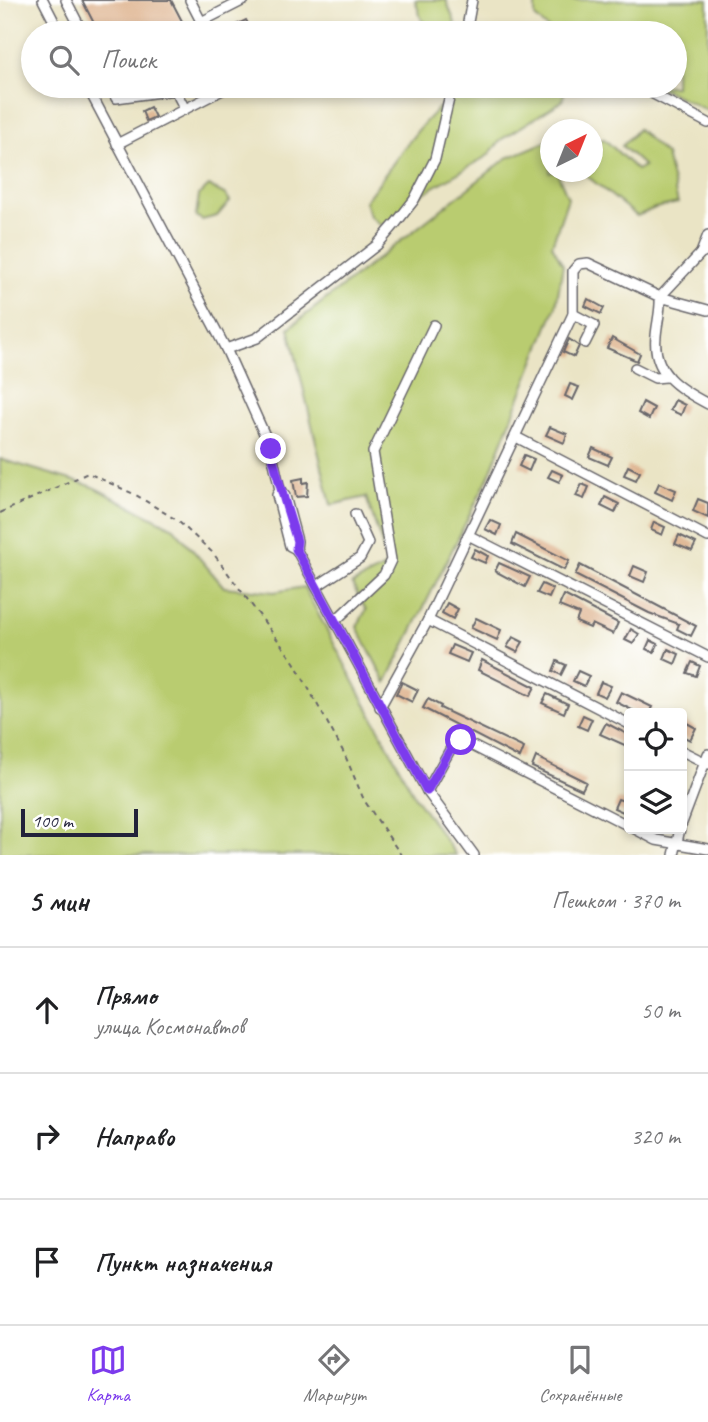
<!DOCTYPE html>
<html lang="ru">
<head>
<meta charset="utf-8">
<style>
	:root { --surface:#fff; --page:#f2f2f2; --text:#202124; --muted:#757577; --line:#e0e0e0; --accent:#7c3aed }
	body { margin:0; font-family:Caveat,sans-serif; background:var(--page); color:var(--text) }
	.controls { position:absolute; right:21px; bottom:21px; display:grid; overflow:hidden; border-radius:7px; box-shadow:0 4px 10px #0003 }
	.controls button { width:63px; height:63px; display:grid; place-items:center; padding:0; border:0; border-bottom:2px solid var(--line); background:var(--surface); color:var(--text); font:35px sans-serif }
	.compass { position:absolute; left:540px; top:119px; width:63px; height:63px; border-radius:50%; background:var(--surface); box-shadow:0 4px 10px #0003; rotate:43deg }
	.scale { position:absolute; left:21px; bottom:18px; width:117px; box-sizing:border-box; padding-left:7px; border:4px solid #22223b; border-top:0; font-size:19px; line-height:24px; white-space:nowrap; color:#22223b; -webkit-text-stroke:5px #fff; paint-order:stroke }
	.stop { position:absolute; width:21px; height:21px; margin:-16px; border:5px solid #7c3aed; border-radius:50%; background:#fff }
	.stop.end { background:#7c3aed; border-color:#fff; box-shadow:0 2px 7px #0008 }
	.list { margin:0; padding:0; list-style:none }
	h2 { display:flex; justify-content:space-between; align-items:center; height:91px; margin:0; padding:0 28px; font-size:30px }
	h2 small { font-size:23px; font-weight:400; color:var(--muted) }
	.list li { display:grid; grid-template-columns:46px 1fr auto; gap:21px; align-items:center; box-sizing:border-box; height:126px; padding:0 28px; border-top:2px solid var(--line) }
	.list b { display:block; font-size:26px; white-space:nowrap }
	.list p { margin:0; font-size:23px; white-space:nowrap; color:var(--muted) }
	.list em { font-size:23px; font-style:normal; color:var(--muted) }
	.icon { flex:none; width:38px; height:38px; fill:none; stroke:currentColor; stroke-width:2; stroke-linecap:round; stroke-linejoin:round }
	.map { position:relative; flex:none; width:708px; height:855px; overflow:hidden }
	.search { position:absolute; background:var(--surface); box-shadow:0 4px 10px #0003; left:21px; right:21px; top:21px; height:77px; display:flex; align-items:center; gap:18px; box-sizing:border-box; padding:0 24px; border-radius:38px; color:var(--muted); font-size:26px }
	.sheet { height:469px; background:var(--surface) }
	nav { display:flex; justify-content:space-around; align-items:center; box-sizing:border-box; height:98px; border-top:2px solid var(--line); background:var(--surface); font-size:19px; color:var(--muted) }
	nav a { display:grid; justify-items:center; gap:4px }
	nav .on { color:var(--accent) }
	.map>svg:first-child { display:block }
</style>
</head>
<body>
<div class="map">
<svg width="708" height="855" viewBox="0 0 708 855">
	<rect width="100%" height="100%" fill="#fff"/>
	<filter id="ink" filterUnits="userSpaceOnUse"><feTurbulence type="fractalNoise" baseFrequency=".0143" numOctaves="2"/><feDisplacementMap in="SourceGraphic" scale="14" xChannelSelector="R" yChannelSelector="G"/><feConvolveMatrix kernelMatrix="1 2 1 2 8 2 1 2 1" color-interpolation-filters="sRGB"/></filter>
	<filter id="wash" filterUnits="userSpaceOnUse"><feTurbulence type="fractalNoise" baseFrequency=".00686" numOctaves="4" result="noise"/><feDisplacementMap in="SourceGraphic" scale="28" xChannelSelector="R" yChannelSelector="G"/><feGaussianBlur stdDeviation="1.57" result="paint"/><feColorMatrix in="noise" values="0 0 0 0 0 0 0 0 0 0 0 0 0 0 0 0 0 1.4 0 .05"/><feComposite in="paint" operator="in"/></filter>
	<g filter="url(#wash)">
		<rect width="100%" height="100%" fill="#eae4c5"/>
		<g fill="#b9cc6f" stroke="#6e7755" stroke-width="2">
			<polygon points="415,0 446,0 455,23 450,33 422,21"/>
			<polygon points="708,0 708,111 657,86 675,86 675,33 553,33 535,17 535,0"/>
			<path d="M466,86H566L562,101L502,139L487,156L417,197L382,226L370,216L365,201C396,162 423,113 466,86Z"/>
			<polygon points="638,129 666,155 678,203 655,208 637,216 587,176 587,172 592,172 593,143 604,139 637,170 644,166 622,146"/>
			<polygon points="550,140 550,172 557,172 568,198 552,245 563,265 556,306 488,478 386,683 357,627 366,610 352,584 389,565 366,497 331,505 289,328 507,158"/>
			<polygon points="209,186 226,195 230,201 217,216 202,220 196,216 199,195"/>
			<polygon points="0,459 91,486 174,528 224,587 274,592 304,587 415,797 456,855 0,855"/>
		</g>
		<g id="blocks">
			<g fill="#deb38e">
				<polygon points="82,0 171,0 182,21 159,33 99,33"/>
				<polygon points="246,20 253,33 238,33 234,26"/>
				<polygon points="150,107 155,117 146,121 142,111"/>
				<polygon points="588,299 604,308 601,314 585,306"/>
				<polygon points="612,338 640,354 637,361 607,348"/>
				<polygon points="569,339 579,346 574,357 563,352"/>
				<polygon points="570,384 579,387 573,400 565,396"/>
				<polygon points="675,400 685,405 681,415 670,410"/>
				<polygon points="643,402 654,408 649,419 638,413"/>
				<polygon points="550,427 567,434 564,443 546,435"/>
				<polygon points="593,448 612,457 608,465 589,457"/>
				<polygon points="524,455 534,459 529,471 519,466"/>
				<polygon points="628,466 640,472 636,480 624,475"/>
				<polygon points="552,470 563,475 559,482 548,477"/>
				<polygon points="303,478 303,483 308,482 307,496 296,497 293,480"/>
				<polygon points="659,483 676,490 672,500 655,492"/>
				<polygon points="582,484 589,487 584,499 576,496"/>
				<polygon points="605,497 619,504 615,513 601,506"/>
				<polygon points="698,499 708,503 708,518 693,511"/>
				<polygon points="490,520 501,525 497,535 485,529"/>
				<polygon points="654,522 665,527 662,535 651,530"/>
				<polygon points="516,534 569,561 564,570 512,544"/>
				<polygon points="679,535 696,543 692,551 675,544"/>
				<polygon points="475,549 488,556 485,563 471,557"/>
				<polygon points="499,563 530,577 525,587 495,571"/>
				<polygon points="580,565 696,626 691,636 677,629 679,624 649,613 575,575"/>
				<polygon points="634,566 648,572 644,582 630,576"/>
				<polygon points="542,584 553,589 549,598 537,593"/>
				<polygon points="564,595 618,623 613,634 592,624 590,628 576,622 579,614 559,606"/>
				<polygon points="447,603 458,609 453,619 442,613"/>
				<polygon points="476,618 501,630 497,640 471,628"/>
				<polygon points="631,629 639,634 633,644 625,640"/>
				<polygon points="513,637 523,642 517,652 507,647"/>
				<polygon points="650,640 658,644 654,653 646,649"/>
				<polygon points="452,645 471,653 467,662 448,654"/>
				<polygon points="668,649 679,654 675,664 664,659"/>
				<polygon points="482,660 535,687 530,696 478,670"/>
				<polygon points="557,661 566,665 561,675 553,671"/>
				<polygon points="692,662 700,666 696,676 687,673"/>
				<polygon points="578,671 589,676 584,686 573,681"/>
				<polygon points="402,682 418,690 412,702 396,694"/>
				<polygon points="601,682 611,686 605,697 596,693"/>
				<polygon points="621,692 652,707 649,713 638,713 616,702"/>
				<polygon points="547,694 568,704 564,713 542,703"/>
				<polygon points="428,699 441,706 440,708 524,748 520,758 423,708"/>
				<polygon points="583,715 592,719 587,730 578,726"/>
				<polygon points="685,722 696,728 690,740 682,736"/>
				<polygon points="606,723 629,735 629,747 600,734"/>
				<polygon points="536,757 586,782 582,790 532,767"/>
				<polygon points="618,799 627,802 623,812 614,808"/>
			</g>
		</g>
	</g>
	<g filter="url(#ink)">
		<use href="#blocks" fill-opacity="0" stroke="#68666b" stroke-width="2"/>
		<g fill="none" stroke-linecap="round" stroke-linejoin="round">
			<g stroke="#68666b" stroke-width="12">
				<g id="minor">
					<polyline points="43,0 60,33"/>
					<polyline points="66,0 83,33"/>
					<polyline points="190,0 207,33"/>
					<polyline points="201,22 244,0"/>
					<polyline points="466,33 472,0"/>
					<polyline points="87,86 226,349 271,449 280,490"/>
					<polyline points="110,86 116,98 175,90 185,109"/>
					<polyline points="640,87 708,123"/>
					<polyline points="117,144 230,86"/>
					<polyline points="701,253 708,235"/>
					<path d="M708,310L660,297C661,311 657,322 656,336C652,373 679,389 708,404"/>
					<polyline points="573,314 594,325 585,343"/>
					<polyline points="226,349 257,338 377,245 396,223 414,200 435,159 452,86"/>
					<polyline points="635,368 655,378 666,377"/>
					<polyline points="516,437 708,537"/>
					<polygon points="280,490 285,496 297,541 296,549 290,546 277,495"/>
					<polyline points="468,535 708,657"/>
					<polyline points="296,549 427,791 474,855"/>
					<polyline points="317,586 360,558 368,543 355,514"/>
					<polyline points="336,620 384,575 391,560 373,452 434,325"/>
					<polyline points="428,620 629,724"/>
					<polyline points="380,707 428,620 573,314 573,271 579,264 588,263 660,297 701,253 708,250"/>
					<polyline points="682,751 708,764"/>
					<polyline points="427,791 455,741 461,740 629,826"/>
					<polyline points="682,823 708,754"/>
					<polyline points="635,829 656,840 708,849"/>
					<polyline points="674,855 680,829"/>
				</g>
			</g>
			<polyline stroke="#68666b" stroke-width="2" stroke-dasharray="5 5" stroke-linecap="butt" points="0,513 88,473 136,495 178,521 213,553 294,662 344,753 364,800 401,855"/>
			<use href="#minor" stroke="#fff" stroke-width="9"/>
		</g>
	</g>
	<g fill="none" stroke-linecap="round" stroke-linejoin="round" filter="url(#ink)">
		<path stroke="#7c3aed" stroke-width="9" d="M271,449C278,481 287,510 297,541L296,549L427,791L455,741L461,740"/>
	</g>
</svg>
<div class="controls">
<button><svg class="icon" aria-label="locate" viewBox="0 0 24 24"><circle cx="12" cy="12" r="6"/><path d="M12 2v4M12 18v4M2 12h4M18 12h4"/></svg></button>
<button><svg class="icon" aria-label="layers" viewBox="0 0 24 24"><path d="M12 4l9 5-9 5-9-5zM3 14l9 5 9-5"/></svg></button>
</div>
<svg class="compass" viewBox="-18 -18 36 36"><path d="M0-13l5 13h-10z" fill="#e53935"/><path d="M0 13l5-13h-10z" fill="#757577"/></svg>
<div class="scale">100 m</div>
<div class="stop" style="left:461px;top:740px"></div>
<div class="stop end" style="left:271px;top:449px"></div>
<div class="search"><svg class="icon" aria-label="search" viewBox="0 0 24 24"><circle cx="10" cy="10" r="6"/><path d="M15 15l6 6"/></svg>Поиск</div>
</div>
<section class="sheet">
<h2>5 мин<small>Пешком · 370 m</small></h2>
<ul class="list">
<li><svg class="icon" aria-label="ahead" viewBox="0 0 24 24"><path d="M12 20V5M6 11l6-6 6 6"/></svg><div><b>Прямо</b><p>улица Космонавтов</p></div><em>50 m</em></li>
<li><svg class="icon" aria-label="right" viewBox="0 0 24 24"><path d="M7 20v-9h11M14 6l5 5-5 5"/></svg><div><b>Направо</b></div><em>320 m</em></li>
<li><svg class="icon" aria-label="arrive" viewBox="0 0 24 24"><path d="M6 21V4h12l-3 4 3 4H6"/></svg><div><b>Пункт назначения</b></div></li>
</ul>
</section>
<nav>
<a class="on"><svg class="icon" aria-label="map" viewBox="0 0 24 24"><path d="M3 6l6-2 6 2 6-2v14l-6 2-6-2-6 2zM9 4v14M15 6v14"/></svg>Карта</a>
<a><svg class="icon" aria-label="directions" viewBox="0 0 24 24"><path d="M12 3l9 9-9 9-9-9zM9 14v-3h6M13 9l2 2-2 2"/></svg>Маршрут</a>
<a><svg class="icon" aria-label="saved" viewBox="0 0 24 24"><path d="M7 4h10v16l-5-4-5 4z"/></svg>Сохранённые</a>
</nav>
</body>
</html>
